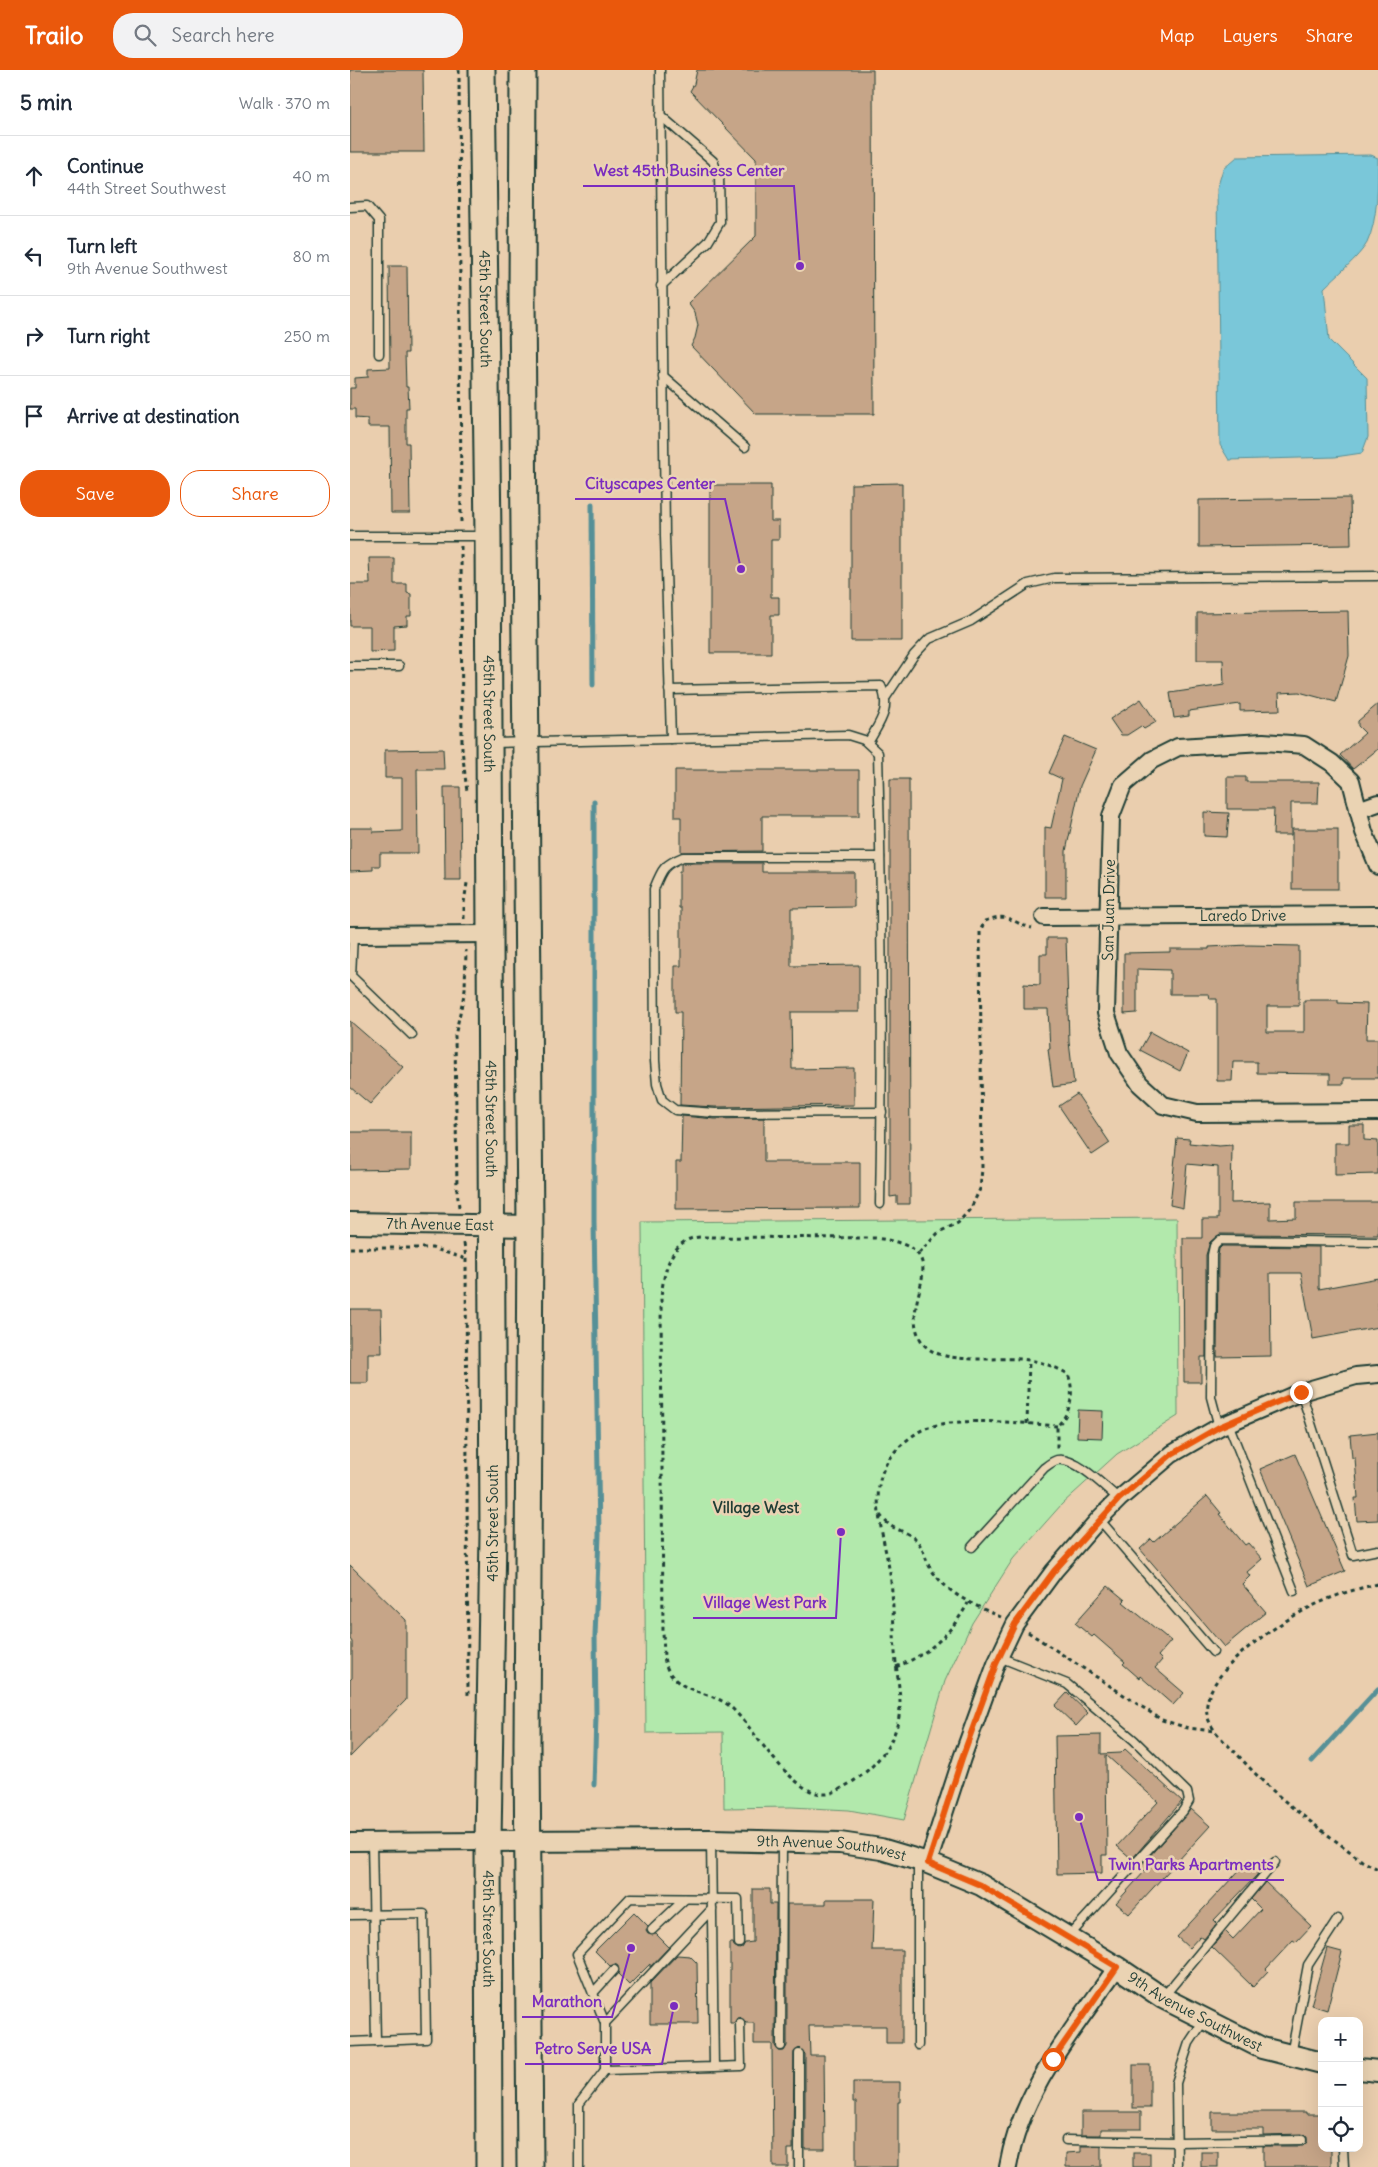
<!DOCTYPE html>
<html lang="en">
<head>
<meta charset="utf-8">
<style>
	:root { --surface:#fff; --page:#f2f2f3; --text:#1f2937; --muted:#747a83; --line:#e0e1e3; --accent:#ea580c }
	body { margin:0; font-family:Delius,sans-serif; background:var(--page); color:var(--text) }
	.controls { position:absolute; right:15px; bottom:15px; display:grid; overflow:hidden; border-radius:10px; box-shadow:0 5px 20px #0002 }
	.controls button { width:45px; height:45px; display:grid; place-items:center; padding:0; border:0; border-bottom:1px solid var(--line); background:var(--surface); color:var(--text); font:25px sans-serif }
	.stop { position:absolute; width:15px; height:15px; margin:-11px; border:4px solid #ea580c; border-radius:50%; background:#fff }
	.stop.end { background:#ea580c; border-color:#fff; box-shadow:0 1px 5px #0008 }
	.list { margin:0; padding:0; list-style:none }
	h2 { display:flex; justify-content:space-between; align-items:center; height:65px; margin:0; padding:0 20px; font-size:21px }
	h2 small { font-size:16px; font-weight:400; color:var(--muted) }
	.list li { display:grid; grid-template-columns:32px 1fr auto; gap:15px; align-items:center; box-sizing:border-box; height:80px; padding:0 20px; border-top:1px solid var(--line) }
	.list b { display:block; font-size:19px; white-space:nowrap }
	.list p { margin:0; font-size:16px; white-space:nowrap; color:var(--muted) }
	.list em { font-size:16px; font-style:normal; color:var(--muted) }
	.actions { display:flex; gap:10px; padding:15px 20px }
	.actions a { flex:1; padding:11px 0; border:1px solid var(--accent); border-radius:20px; text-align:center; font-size:18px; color:var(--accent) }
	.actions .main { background:var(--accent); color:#fff }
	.icon { flex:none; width:28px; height:28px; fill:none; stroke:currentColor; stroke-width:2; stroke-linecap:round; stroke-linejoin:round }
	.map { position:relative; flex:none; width:1028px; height:2097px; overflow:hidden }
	header { display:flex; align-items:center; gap:30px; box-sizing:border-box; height:70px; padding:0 25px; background:var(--accent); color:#fff }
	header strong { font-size:24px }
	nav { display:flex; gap:28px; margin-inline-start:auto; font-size:18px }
	.search { width:350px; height:45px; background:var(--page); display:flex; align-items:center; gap:12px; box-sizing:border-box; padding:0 18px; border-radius:20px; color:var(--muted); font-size:19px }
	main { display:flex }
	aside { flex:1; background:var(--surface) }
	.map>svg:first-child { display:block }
</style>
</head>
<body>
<header>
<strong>Trailo</strong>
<div class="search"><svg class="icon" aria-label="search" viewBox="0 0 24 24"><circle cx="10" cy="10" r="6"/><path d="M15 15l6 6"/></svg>Search here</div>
<nav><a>Map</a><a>Layers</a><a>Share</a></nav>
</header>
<main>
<aside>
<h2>5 min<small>Walk · 370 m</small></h2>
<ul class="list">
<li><svg class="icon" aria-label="ahead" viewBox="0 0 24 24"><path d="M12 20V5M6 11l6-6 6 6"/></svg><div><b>Continue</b><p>44th Street Southwest</p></div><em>40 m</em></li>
<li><svg class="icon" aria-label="left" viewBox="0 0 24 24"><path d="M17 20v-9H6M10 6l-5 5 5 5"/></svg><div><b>Turn left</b><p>9th Avenue Southwest</p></div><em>80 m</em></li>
<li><svg class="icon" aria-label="right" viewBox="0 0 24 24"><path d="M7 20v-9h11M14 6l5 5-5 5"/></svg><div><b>Turn right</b></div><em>250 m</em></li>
<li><svg class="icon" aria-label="arrive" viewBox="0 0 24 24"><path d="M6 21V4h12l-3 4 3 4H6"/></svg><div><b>Arrive at destination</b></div></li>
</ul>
<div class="actions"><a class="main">Save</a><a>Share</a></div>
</aside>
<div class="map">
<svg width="1028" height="2097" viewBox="0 0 1028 2097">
	<rect width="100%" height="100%" fill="#eaceae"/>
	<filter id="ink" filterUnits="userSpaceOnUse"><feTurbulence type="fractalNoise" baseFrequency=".02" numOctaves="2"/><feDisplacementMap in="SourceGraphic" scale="10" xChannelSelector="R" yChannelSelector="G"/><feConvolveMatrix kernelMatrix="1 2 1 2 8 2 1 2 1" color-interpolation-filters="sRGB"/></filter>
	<g filter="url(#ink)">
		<polygon fill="#b2e9ac" stroke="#689370" points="827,1148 828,1346 767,1384 712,1434 663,1489 622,1553 595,1611 554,1750 499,1740 441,1737 374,1738 373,1662 296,1663 292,1152"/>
		<path fill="#7ac7d9" stroke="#569097" d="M1021,85L1028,88C1028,113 1028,150 1017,173C1009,187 986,206 974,218L979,270L1017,308L1018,367L1012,383L985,387L879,390L870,375L867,119L873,99L887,87Z"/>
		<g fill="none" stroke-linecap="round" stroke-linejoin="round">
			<g stroke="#569097" stroke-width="5">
				<polyline points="242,434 243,615"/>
				<polyline points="962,1691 1028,1619"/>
				<polyline points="244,1715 246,1646 245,1566 249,1465 244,1151 244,731"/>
			</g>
		</g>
		<g fill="#c6a588" stroke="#1f3d34">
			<polygon points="0,0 73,0 74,82 0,82"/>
			<polygon points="347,0 523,0 524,344 406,344 341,276 345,268 348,255 345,243 338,233 406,166 406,89 340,21 344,14"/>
			<polygon points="39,196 57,196 58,283 55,283 56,317 58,317 59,338 56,338 56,373 59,373 60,443 41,443 40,357 18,357 18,349 5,348 5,339 0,339 0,318 5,318 5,308 18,307 18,299 40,298"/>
			<polygon points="552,413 552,571 501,571 501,414"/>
			<polygon points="360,415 421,415 421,451 429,451 429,470 421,470 421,527 429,527 429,545 421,545 421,583 360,583"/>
			<polygon points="1000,428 1001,475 849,477 849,430"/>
			<polygon points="19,488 44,488 44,514 57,514 57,523 61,524 61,546 57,546 57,555 44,556 44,581 20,582 20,556 0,556 0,514 20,514"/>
			<polygon points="998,541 999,586 986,632 949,622 929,623 930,640 890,641 890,634 839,641 839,646 824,648 820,623 874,615 873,590 847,590 847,543"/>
			<polygon points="791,629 806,652 794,659 791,656 777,665 771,665 760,649"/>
			<polygon points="1028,634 1028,679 1003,699 990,685 1015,663 1008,656 1008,651"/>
			<polygon points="715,667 746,680 730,716 716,781 716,827 695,827 695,757 701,758 712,709 699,703"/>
			<polygon points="93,679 94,699 67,699 68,783 30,783 30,796 23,796 23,800 0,801 0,758 23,758 23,762 52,761 52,708 35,708 35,680"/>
			<polygon points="325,700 509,700 509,746 412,746 412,781 331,782 331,747 325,747"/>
			<polygon points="877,707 896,707 896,712 969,712 968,733 941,733 941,765 923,765 924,739 877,739"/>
			<polygon points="540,709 559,709 560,1134 547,1134 547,1126 540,1127"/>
			<polygon points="94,717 110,717 111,810 95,810"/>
			<polygon points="854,742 879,743 877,767 854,766"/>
			<rect x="942" y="759" width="46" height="60"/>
			<polygon points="334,793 412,793 412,802 504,802 504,837 441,838 441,896 509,895 509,942 441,942 442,999 504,998 504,1035 365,1037 330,1035 331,942 325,942 325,896 331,896 331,838 329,838 329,802 331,802 331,794"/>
			<polygon points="697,868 716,868 719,972 724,1014 703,1017 698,979 700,979 698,939 674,939 674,914 690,915 690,884 697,884"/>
			<polygon points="898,875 949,876 949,936 917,936 917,962 954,962 954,930 988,930 988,933 1017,934 1016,969 1028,969 1028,1008 994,1008 994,1014 980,1014 980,1004 907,1003 907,992 883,992 882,1011 867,1011 867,929 860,929 859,924 820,924 820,900 787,899 787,943 774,944 774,883 820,882 820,879 859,879 859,877"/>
			<polygon points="0,951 53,997 20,1034 0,1017"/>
			<polygon points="800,962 838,983 830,1001 790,980"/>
			<polygon points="727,1024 760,1073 742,1085 709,1036"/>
			<polygon points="332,1046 365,1049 414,1048 414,1092 510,1092 510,1138 326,1139 326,1092 331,1092"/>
			<polygon points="999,1055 1014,1055 1014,1070 1028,1071 1028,1104 985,1105 985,1073 999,1073"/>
			<polygon points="0,1062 61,1062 61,1099 0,1100"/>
			<polygon points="827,1068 840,1069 839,1073 869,1076 882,1075 881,1133 920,1132 920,1149 946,1148 946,1132 1028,1132 1028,1165 870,1164 860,1172 856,1185 856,1287 851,1287 851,1312 834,1312 833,1168 852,1168 852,1149 868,1149 868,1097 837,1094 833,1138 820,1135"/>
			<polygon points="872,1176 969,1177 969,1219 1028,1208 1028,1257 963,1269 951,1203 920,1203 921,1286 867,1287 868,1186 869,1179"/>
			<polygon points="0,1239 31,1239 32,1283 18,1283 18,1313 0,1313"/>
			<polygon points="728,1340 753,1341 752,1368 727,1367"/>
			<polygon points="1028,1362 1028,1450 1007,1451 1005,1428 1008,1428 1005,1388 1002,1388 1000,1365"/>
			<polygon points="945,1384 995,1501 959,1516 910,1399"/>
			<polygon points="857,1426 871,1443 869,1444 895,1475 898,1473 912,1489 897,1502 900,1506 892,1514 916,1542 874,1577 790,1479 801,1469 804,1472"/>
			<polygon points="0,1495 56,1550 56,1630 0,1687 0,1610 2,1608 2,1572 0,1569"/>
			<polygon points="758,1516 775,1530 773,1532 821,1571 808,1586 812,1590 805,1598 834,1623 823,1635 790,1606 789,1608 773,1594 775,1592 744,1565 742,1567 725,1553"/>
			<polygon points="717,1623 738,1643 726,1656 705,1636"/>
			<polygon points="751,1665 751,1684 771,1683 775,1679 832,1731 782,1789 767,1776 808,1732 756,1685 757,1785 752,1785 752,1803 707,1804 705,1666"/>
			<polygon points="841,1739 860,1756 779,1844 766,1833 795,1801 790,1797"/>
			<polygon points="897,1792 908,1802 907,1805 864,1850 867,1853 854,1869 850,1866 839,1878 827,1867"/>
			<polygon points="915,1812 961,1856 946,1872 943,1870 916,1899 918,1901 903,1917 862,1877 875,1861 883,1869 911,1839 901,1829"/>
			<polygon points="403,1819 420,1819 420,1834 426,1834 425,1976 429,1981 434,1981 437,1976 437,1834 476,1834 476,1829 524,1829 522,1880 552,1880 552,1973 536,1973 536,1956 459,1956 460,1985 474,1985 475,2079 455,2079 455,1984 449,1978 444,1982 443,2079 438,2079 438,2097 423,2097 422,1974 404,1974 404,1953 396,1953 390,1947 387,1948 384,1953 380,1953 380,1873 383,1873 384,1876 389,1879 392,1878 395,1873 403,1872"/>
			<polygon points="284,1842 298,1856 296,1861 298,1864 306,1864 319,1877 300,1897 300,1894 279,1915 268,1904 268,1896 265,1894 260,1896 245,1881"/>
			<polygon points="977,1878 992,1882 977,1940 961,1935"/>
			<polygon points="327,1885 340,1886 347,1893 348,1954 300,1954 300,1913"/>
			<rect x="783" y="1995" width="17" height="43"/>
			<polygon points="503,2012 550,2012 550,2032 548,2032 548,2097 506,2097 506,2032 503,2032"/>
			<polygon points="731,2042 791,2042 791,2059 751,2059 751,2065 731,2065"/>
			<polygon points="862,2042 956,2042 956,2044 972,2044 972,2078 981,2078 981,2097 913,2097 913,2076 953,2076 957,2072 957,2067 952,2064 913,2065 913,2059 862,2059"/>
			<polygon points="731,2076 751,2076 751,2097 716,2097 716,2083 731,2082"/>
			<rect x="851" y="2082" width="17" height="15"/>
			<rect x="783" y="2083" width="17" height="14"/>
		</g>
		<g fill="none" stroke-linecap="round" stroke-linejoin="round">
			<g stroke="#1f3d34" stroke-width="11">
				<g id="service">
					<polyline points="310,0 315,466 321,669"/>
					<polyline points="310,45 363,91 369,106 370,152 358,172 311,216"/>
					<polyline points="0,137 17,136 29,150 29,284"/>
					<polyline points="313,306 395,377"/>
					<polyline points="0,466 134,466"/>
					<polyline points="0,596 49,596"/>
					<path d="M319,620L531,616C542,639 529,653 518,673"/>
					<polyline points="536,627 564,585 579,569 621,551 678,514 704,508 1027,506"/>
					<path d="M142,673L498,665L514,670L528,683C532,833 533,984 530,1134"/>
					<path d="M530,787H333C313,795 312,799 304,819L305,991L307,1014L312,1030L325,1040L365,1043L532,1042"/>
					<polyline points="3,865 1,906 62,965"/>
					<polyline points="951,1322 1003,1485 1028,1480"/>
					<polyline points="878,1353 944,1521"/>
					<polyline points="869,1357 861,1327 862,1185 864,1176 870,1170 1028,1172"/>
					<polyline points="749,1449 863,1582"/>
					<path d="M622,1477L694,1398C698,1395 703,1391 707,1390C725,1386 756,1418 769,1429"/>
					<polyline points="649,1587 717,1614 784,1670 837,1722 839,1731 833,1741 719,1866"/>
					<polyline points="22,1772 26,1971"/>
					<polyline points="0,1845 74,1844 76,1969 0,1972"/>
					<polyline points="302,1860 335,1829"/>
					<polyline points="243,1923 264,1900"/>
					<polyline points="814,1926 925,1792"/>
					<polyline points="255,1953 227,1884 280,1828 388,1829 389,1873"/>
					<polyline points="568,1975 568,1792"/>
					<polyline points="431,1976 432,1773"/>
					<polyline points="449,1984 449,2097"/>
					<polyline points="941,1985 958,1895 988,1849"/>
					<polyline points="364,1997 391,1996 390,1953"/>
					<polyline points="255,2000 364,1997 361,1771"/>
					<polyline points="716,2070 827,2072 952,2070"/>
					<polyline points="993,2078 994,2097"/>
					<polyline points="229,2097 229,2034 255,2000 255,1953 362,1839"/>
					<polyline points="827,2097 826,2013 839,1973 855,1949"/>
				</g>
			</g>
			<g stroke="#1f3d34" stroke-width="20">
				<g id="minor">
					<polyline points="1008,740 1028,733"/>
					<polyline points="1028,796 1014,762 1001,711 982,693 954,675 913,672 828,677 802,690 773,715 761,746 756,943 769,983 790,1014 813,1035 847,1043 1028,1042"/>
					<path id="s1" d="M694,847L1028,845"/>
					<polyline points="0,865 141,864"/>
					<polyline points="0,1772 138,1771"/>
					<polyline points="578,1793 612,1688 646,1594 665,1554 704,1501 749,1449 769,1429 822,1384 869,1357 951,1322 1006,1306 1028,1304"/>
					<path d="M658,2097C671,2020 724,1959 767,1897"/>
				</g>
			</g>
			<g stroke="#1f3d34" stroke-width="24">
				<g id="tertiary">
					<path id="s2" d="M0,1153L180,1156"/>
					<path id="s3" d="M138,1771L361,1770L490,1773L531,1779L578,1793L631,1815L767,1897L813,1928L912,1978L972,1993"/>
					<polyline points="1009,1999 1028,2001"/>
				</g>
			</g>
			<g stroke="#1f3d34" stroke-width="29">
				<g id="primary">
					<path id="s4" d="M132,0L138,465L143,1464L138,1771L139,2097"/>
					<polyline points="173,0 172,230 180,1156 177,1674 180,2097"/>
				</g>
			</g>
			<g stroke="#1f3d34" stroke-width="3" stroke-dasharray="4 4" stroke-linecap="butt">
				<polyline points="109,0 111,454"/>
				<polyline points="111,476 112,679 117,722"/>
				<polyline points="114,849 114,833 117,813"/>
				<polyline points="109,1137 107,1120 105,966 115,920 116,880"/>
				<polyline points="114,1173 116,1189 118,1627"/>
				<polyline points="0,1178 82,1178 116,1189"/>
				<path d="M569,1183L589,1162L608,1153L621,1138L630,1119L632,1099L630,861L635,851C660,841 660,853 682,858"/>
				<polyline points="677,1354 679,1290"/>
				<path d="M707,1356C673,1353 612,1347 579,1357C566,1361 547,1377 539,1389C518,1420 533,1464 539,1498C544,1526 543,1554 545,1582C546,1599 550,1617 550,1634C550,1667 529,1695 502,1712C493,1717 483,1725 473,1724C447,1724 413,1675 398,1656C390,1647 382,1636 372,1631C351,1620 322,1620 315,1592C313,1584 314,1573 313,1564L311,1228C313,1208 318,1177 340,1169C344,1167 351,1167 356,1167L525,1168C616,1179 544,1229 572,1272C590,1298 650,1285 679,1290C692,1292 706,1297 718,1304C725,1322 721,1343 707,1356V1379"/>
				<path d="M530,1445C533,1449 537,1453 541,1456C549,1461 558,1462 565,1469C574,1477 575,1490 581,1499C598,1525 624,1535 651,1547"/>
				<path d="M1028,1514C976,1525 942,1544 900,1576C882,1591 853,1618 857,1644C860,1660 875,1672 886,1683C897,1695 908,1707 920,1718C949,1745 982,1767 1012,1791L1028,1799"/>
				<polyline points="678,1562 812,1650 838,1658 864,1661"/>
				<path d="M546,1597C579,1584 601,1564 618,1533"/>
			</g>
			<use href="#service" stroke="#ead3b3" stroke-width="8"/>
			<use href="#minor" stroke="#ead3b3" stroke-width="16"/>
			<use href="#tertiary" stroke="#ead3b3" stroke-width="20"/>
			<use href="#primary" stroke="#ead3b3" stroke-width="25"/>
		</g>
	</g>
	<g fill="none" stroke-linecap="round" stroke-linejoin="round" filter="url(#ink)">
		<polyline stroke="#ea580c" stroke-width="6" points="703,1989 767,1897 630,1815 578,1793 612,1688 646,1594 665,1554 704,1501 769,1429 822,1384 869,1357 951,1322"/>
	</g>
	<g text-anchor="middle" stroke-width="5" stroke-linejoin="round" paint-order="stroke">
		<g font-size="15" fill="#1f3d34" stroke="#ead3b3">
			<text dy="5" stroke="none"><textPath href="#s4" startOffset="239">45th Street South</textPath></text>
			<text dy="5" stroke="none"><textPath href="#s4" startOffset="644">45th Street South</textPath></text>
			<text transform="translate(759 840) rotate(-89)" y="5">San Juan Drive</text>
			<text dy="5" stroke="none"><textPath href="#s1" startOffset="199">Laredo Drive</textPath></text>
			<text dy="5" stroke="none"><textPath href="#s4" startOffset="1049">45th Street South</textPath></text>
			<text dy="5" stroke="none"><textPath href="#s2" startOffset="90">7th Avenue East</textPath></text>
			<text transform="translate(143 1453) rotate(-90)" y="5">45th Street South</text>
			<text dy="5" stroke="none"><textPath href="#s3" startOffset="344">9th Avenue Southwest</textPath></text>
			<text dy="5" stroke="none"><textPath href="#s4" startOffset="1859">45th Street South</textPath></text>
			<text dy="5" stroke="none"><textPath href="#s3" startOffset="749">9th Avenue Southwest</textPath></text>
		</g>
		<g font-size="16" font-weight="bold" fill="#1f3d34" stroke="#ead3b3">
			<text x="406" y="1443">Village West</text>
		</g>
	</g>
	<path fill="none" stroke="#7b2cbf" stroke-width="2" d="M450 196L444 116H233M391 499L375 429H225M491 1462L486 1548H343M729 1747L748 1810H934M281 1878L262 1947H172M324 1936L312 1994H175"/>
	<g fill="#7b2cbf" stroke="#ead3b3" stroke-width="2">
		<circle cx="450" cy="196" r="5"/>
		<circle cx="391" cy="499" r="5"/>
		<circle cx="491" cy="1462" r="5"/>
		<circle cx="729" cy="1747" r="5"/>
		<circle cx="281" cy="1878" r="5"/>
		<circle cx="324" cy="1936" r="5"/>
	</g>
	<g font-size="16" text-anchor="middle" font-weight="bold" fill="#7b2cbf" stroke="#ead3b3" stroke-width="5" stroke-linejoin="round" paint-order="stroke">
		<text x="339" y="106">West 45th Business Center</text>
		<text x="300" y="419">Cityscapes Center</text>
		<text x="415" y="1538">Village West Park</text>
		<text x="841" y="1800">Twin Parks Apartments</text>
		<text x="217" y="1937">Marathon</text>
		<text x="243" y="1984">Petro Serve USA</text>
	</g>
</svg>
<div class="controls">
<button>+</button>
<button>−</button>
<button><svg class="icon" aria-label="locate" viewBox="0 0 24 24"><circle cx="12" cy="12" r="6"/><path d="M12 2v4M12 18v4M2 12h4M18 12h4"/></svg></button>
</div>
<div class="stop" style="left:703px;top:1989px"></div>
<div class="stop end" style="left:951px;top:1322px"></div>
</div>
</main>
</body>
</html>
